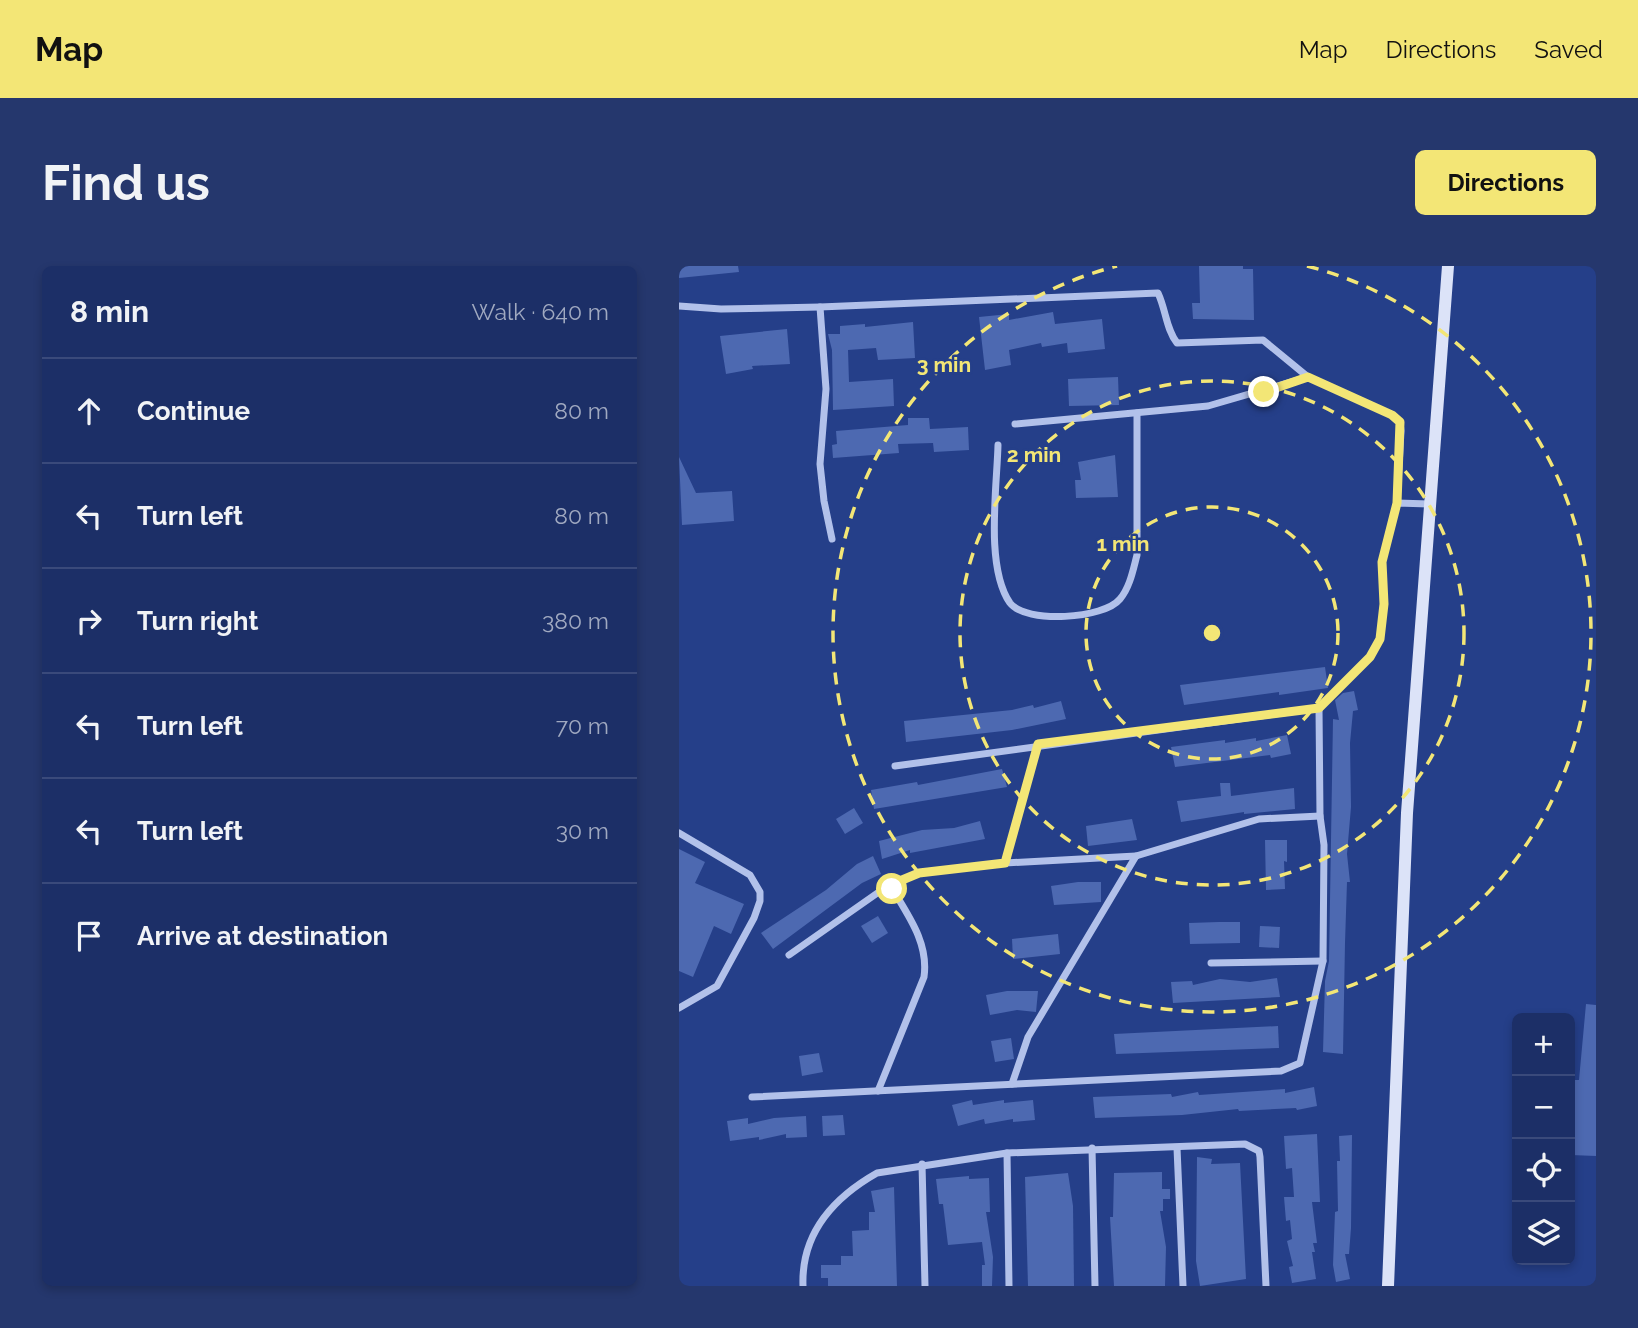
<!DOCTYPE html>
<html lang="en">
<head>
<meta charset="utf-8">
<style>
	:root { --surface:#1c2f67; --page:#25376d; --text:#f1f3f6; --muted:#a0a9c0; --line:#3a4a7b; --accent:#f3e676 }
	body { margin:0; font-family:Raleway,sans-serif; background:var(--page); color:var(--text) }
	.controls { position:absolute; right:21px; bottom:21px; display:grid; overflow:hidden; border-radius:10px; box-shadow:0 4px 10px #0003 }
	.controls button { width:63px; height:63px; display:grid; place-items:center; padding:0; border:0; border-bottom:2px solid var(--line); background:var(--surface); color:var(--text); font:35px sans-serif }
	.stop { position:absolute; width:21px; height:21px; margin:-16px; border:5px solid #f3e676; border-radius:50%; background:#fff }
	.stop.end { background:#f3e676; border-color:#fff; box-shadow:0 2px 7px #0008 }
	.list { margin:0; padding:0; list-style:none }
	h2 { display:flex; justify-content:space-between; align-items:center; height:91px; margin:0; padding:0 28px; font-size:30px }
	h2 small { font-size:23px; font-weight:400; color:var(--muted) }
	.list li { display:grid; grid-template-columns:46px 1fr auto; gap:21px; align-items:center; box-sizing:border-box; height:105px; padding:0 28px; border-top:2px solid var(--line) }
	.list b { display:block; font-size:26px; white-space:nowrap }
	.list em { font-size:23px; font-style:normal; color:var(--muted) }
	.icon { flex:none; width:38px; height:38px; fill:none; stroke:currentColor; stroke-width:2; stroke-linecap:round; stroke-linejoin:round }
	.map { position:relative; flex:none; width:917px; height:1020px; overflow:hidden; border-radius:10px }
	header { display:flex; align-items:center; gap:42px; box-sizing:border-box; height:98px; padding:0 35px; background:var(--accent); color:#111 }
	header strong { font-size:33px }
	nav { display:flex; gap:38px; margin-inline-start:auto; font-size:24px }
	.intro { display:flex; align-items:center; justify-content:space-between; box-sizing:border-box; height:168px; padding:0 42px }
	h1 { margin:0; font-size:49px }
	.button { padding:18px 32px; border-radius:10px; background:var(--accent); color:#111; font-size:24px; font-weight:700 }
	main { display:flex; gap:42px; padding:0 42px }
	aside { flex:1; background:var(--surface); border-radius:10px; box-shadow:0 4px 10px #0003 }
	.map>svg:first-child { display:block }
</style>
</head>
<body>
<header>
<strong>Map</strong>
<nav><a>Map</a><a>Directions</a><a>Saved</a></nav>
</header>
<div class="intro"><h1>Find us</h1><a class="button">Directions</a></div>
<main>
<aside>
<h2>8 min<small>Walk · 640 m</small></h2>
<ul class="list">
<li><svg class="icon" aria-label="ahead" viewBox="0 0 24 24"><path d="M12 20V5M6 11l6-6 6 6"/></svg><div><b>Continue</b></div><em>80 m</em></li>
<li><svg class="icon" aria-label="left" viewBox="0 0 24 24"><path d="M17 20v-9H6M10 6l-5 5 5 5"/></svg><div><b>Turn left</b></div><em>80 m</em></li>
<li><svg class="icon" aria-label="right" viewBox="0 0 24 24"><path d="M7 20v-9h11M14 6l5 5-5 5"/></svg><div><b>Turn right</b></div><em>380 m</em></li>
<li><svg class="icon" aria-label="left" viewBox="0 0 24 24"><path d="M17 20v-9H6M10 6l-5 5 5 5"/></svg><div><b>Turn left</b></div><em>70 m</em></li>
<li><svg class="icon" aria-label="left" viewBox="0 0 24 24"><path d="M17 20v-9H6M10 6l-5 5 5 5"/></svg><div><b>Turn left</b></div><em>30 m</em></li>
<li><svg class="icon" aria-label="arrive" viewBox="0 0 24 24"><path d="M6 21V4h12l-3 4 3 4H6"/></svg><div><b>Arrive at destination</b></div></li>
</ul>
</aside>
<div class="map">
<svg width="917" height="1020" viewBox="0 0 917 1020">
	<rect width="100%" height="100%" fill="#253f89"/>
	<g fill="#4d69b1">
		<polygon points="0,0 59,0 60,6 0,12"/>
		<polygon points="520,0 564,0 564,3 574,3 575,54 514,53 513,37 521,37"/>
		<polygon points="374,46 376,58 423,53 426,83 389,87 388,77 363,81 362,77 330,84 332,99 306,104 300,51 330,48 330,54"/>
		<polygon points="234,56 236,92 199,94 197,82 169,84 170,116 214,113 215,140 154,144 153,84 149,68 161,68 161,60 186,58 186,61"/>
		<polygon points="108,63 111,98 73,100 74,103 47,108 41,70"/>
		<polygon points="439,111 440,139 390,140 389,113"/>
		<polygon points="229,152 250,152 251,163 289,161 290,184 255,186 254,177 219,178 220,187 154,192 153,179 158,178 157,165 229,159"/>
		<polygon points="436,189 439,231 397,232 396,214 402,214 399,196"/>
		<polygon points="0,191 17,227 53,225 55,255 3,259"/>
		<polygon points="646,401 649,422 600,429 600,426 505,439 501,419"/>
		<polygon points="675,425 679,444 674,445 671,477 672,541 668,588 671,616 668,616 666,677 664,788 644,786 646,715 650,695 654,453 660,454 656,434 664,427"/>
		<polygon points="382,435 387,453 333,464 227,476 225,455 333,444 354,439 355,442"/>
		<polygon points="608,469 612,488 592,492 591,489 496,501 492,481 546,474 546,477 577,472 577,475"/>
		<polygon points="323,503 328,521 195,543 192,524 238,516 239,519"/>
		<polygon points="541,517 551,517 552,530 615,522 616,543 565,548 565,546 502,556 498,535 542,530"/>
		<polygon points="175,542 184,557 166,568 157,553"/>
		<polygon points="453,553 458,574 409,580 407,560"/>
		<polygon points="301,555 306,573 231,587 231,584 203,593 200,575 243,564 275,562"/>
		<polygon points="586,574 608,574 608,596 605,595 606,623 587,624"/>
		<polygon points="0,583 26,596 16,617 65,638 52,668 35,660 14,711 0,705"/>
		<polygon points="194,590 202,608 183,617 94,683 82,667 147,624 178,598"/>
		<polygon points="399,616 422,616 422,636 375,639 372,620"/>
		<polygon points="199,650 209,667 193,677 182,660"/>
		<polygon points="540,656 561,656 561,677 511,678 510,657"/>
		<polygon points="581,660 601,661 600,682 580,681"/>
		<polygon points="379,668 381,688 334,693 333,673"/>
		<polygon points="598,712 601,731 494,737 492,716 513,715 514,719 541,713 571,716"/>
		<polygon points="328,725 359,725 357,746 338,744 311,749 307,729"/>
		<polygon points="907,738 917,739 917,890 892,889 893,814 900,814"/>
		<polygon points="599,760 600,782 437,788 435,768"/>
		<polygon points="332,772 335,793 316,796 312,775"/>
		<polygon points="140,787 144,806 123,810 120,790"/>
		<polygon points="635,821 638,840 618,844 617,842 560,845 559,843 503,849 416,852 414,831 492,828 493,831 519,826 520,829 606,823 606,827"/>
		<polygon points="293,834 294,839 325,834 325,837 354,834 356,854 334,856 334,853 306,858 305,853 279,860 273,839"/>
		<polygon points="164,849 166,869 144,870 143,850"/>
		<polygon points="127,850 128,871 107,872 107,868 80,874 80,871 51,875 48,855 69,852 69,858 95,852"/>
		<polygon points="638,868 641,936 633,936 638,977 634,977 636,986 633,986 637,1013 613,1017 610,1001 614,1000 608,975 613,973 611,954 607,955 605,931 615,931 613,902 607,903 605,870"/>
		<polygon points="673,869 672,962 670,988 666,988 671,1013 657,1016 654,999 656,946 659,945 658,895 661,895 660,870"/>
		<polygon points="518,891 533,893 532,898 561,897 567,1013 521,1020 517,995"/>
		<polygon points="483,906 483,923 491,923 491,933 484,933 484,945 481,945 487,981 486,1020 435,1020 431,951 434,951 435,907"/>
		<polygon points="389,907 394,940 395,1020 349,1020 346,911"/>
		<polygon points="290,910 290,913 310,912 311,946 307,946 314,991 313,1020 303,1020 303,999 306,999 303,976 269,979 264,938 260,938 257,913"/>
		<polygon points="215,921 218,1020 149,1020 149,1012 142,1012 142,999 162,999 162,990 174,990 173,965 190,964 190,946 196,946 192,925"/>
	</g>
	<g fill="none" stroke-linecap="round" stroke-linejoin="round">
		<g stroke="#b2c1ea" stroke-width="7">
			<path d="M0,40L42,43L141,41L479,27C487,44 487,63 498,77L584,74L629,111L713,149L721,156L722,165L718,237"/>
			<polyline points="141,41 147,123 141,198 145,235 153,273"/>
			<polyline points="336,158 529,140 629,111"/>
			<path d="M319,179C318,221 306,301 331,337C347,358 425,353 441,333C451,321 454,304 458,289V147"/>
			<polyline points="216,500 640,442"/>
			<polyline points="0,567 71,609 81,626 81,635 75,652 38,720 0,742"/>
			<polyline points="326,597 359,478"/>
			<polyline points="110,689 207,621 240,607 326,597 457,590"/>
			<polyline points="532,697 644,695"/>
			<polyline points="333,818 349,771 457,590 580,553 641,550"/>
			<path d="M199,825L245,711C250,676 228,648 211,619"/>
			<polyline points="73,831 602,805 621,797 644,695 645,579 641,550 640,442 691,391 701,373 705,338 703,296 718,237 750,238"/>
			<polyline points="413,882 416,1020"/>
			<polyline points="498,882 504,1020"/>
			<polyline points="328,887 330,1020"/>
			<polyline points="243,898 246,1020"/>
			<path d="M124,1020C122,967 154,932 198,907L328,887L566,878L580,885L581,891L587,1020"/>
		</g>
		<polyline stroke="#dce3f8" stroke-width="12" points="709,1020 728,547 769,0"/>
	</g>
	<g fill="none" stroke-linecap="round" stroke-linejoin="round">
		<polyline stroke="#f3e676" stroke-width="9" points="213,623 211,619 240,607 326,597 359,478 640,442 691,391 701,373 705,338 703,296 718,237 721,156 713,149 629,111 585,126"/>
	</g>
	<g fill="none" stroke="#f3e676" stroke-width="3.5" stroke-dasharray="12 9">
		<circle cx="533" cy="367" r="126"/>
		<circle cx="533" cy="367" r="252"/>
		<path d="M628 0A379 379 0 1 1 438 0"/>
	</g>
	<circle cx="533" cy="367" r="10" fill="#f3e676" stroke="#253f89" stroke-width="3.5"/>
	<g font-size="21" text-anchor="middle" font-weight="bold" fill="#f3e676" stroke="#253f89" stroke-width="5" stroke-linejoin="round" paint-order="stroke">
		<text x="265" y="106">3 min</text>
		<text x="355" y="196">2 min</text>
		<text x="444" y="285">1 min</text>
	</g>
</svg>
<div class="controls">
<button>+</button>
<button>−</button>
<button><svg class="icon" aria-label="locate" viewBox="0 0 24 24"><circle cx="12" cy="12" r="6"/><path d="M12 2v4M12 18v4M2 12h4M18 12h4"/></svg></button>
<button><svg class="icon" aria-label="layers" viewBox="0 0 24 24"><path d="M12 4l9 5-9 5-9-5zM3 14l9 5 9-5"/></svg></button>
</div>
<div class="stop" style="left:213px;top:623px"></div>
<div class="stop end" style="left:585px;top:126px"></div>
</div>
</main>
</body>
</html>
